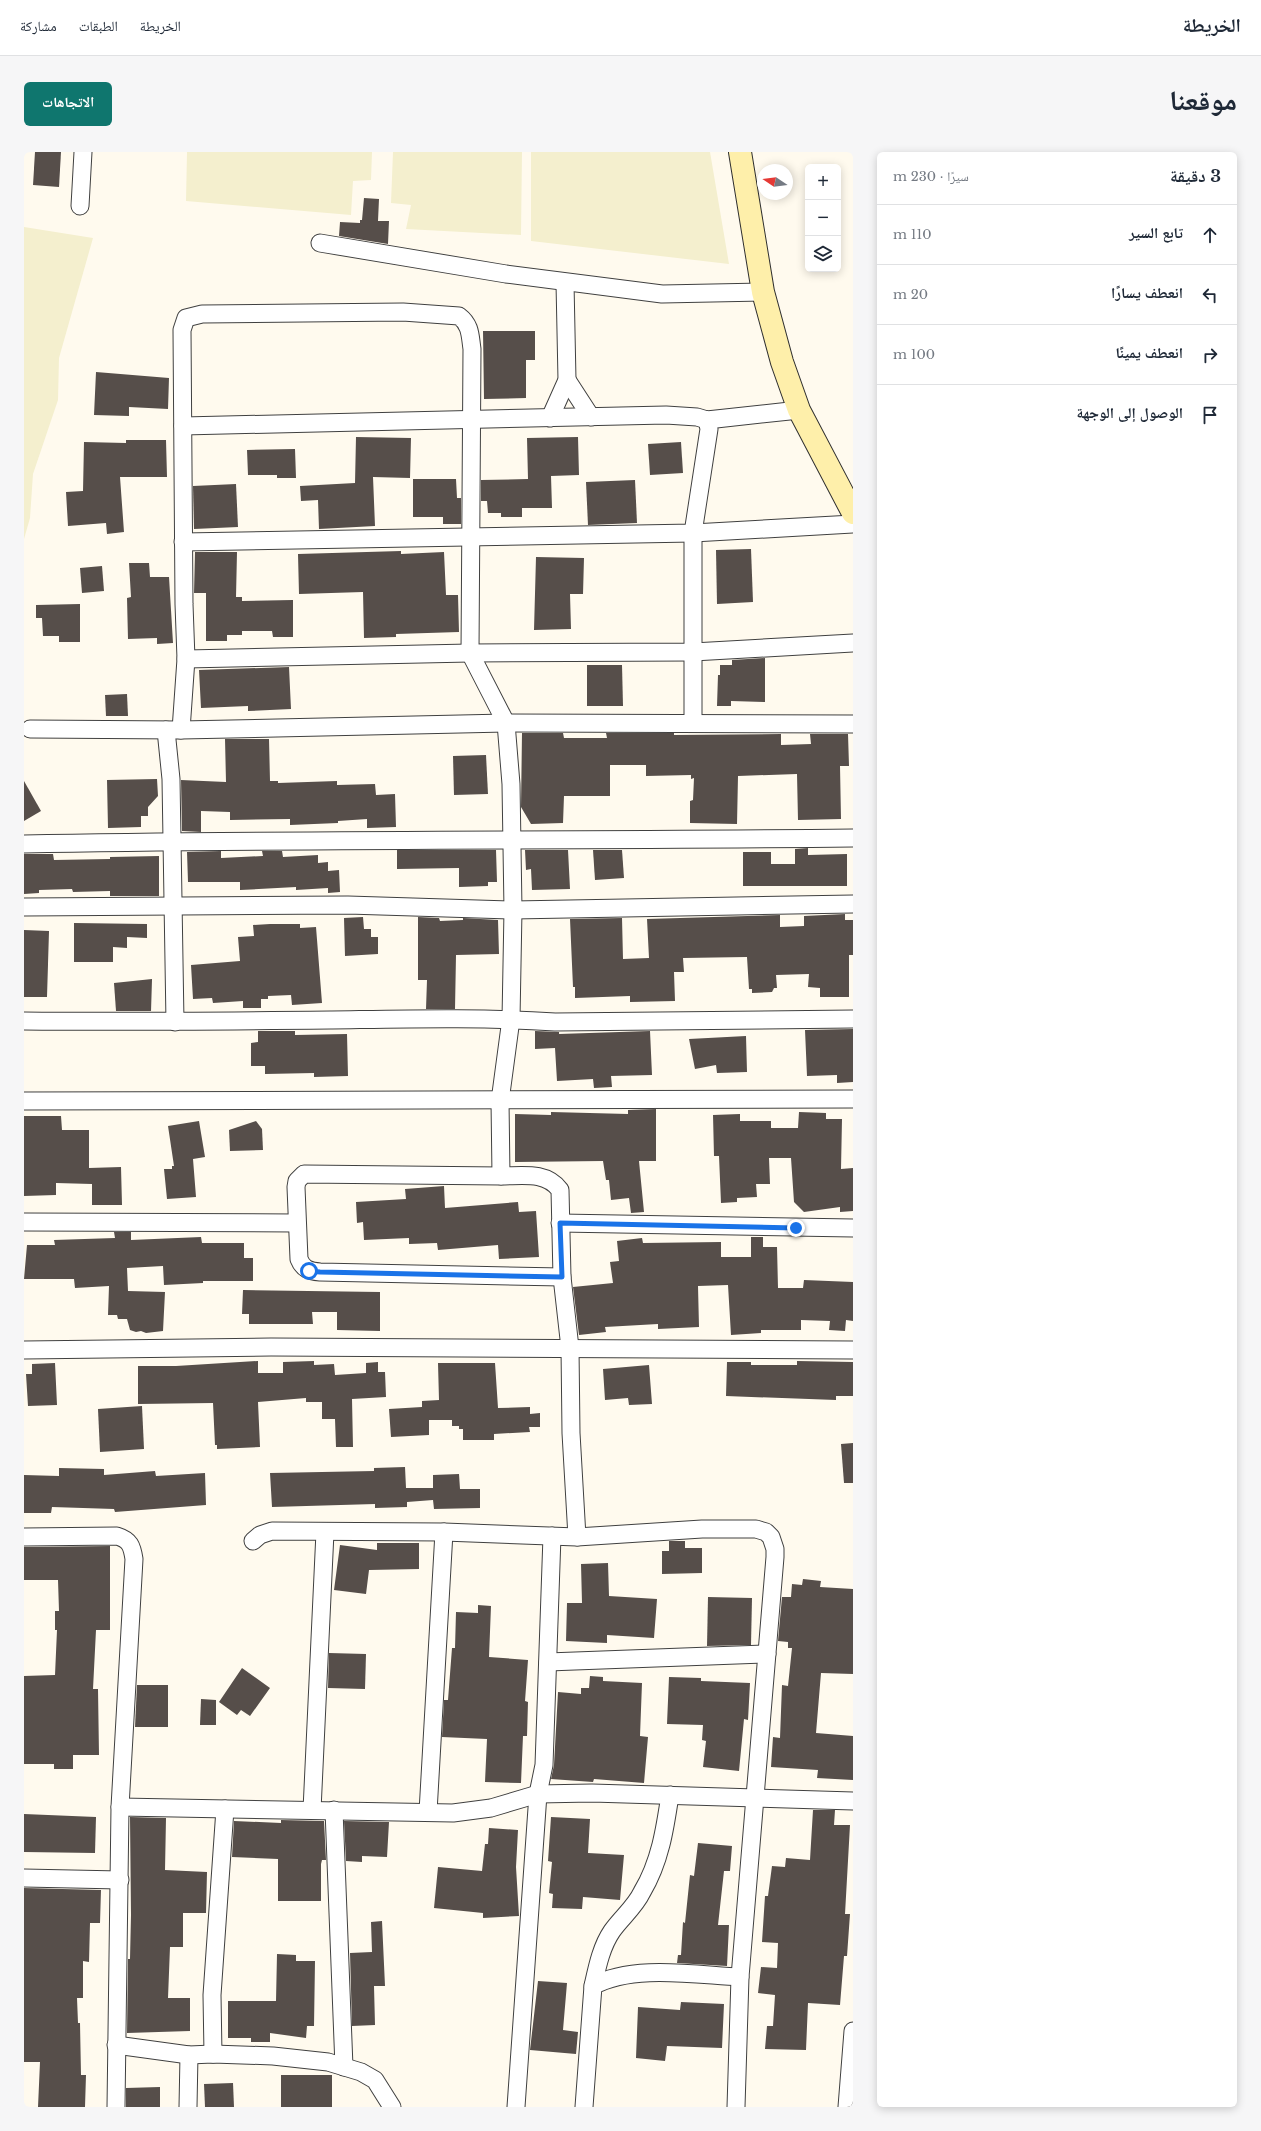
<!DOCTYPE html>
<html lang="ar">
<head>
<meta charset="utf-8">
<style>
	:root { --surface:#fff; --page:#f6f6f7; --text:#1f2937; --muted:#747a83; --line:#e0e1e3; --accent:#0f766e }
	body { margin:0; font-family:"Libre Baskerville","Noto Naskh Arabic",serif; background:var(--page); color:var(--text); direction:rtl }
	.controls { position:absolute; right:12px; top:12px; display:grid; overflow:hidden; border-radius:6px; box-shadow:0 2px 10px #0003 }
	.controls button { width:36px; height:36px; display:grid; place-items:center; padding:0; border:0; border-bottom:1px solid var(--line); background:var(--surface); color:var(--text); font:20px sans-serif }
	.compass { position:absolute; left:733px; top:12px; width:36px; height:36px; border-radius:50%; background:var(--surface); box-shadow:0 2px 10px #0003; rotate:283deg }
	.stop { position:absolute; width:12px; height:12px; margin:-9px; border:3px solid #1a73e8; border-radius:50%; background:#fff }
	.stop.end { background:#1a73e8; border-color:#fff; box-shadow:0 1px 4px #0008 }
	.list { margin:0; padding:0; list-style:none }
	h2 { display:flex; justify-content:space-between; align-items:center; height:52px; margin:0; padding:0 16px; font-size:17px }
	h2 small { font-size:13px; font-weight:400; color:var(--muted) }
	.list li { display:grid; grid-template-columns:26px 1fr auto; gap:12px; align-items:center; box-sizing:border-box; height:60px; padding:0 16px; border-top:1px solid var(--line) }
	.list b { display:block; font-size:15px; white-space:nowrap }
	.list em { font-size:13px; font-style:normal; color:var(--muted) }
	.icon { flex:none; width:22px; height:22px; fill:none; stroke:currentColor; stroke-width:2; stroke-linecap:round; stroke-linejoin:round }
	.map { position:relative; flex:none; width:829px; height:1955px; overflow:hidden; direction:ltr; border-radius:6px }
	header { display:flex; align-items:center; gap:24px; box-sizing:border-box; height:56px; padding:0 20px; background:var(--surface); border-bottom:1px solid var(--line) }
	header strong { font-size:19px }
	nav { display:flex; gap:22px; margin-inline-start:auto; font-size:14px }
	.intro { display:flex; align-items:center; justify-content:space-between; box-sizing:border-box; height:96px; padding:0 24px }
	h1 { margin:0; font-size:28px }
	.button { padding:10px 18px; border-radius:6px; background:var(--accent); color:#fff; font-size:14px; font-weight:700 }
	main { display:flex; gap:24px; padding:0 24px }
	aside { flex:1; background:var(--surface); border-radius:6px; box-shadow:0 2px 10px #0003 }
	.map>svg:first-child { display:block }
</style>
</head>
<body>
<header>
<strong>الخريطة</strong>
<nav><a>الخريطة</a><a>الطبقات</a><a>مشاركة</a></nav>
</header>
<div class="intro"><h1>موقعنا</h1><a class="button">الاتجاهات</a></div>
<main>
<aside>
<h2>3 دقيقة<small>سيرًا · 230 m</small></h2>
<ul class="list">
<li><svg class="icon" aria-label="ahead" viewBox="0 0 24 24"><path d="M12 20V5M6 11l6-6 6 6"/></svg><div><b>تابع السير</b></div><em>110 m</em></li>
<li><svg class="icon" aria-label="left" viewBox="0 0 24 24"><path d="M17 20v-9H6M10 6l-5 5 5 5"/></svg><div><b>انعطف يسارًا</b></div><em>20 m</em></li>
<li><svg class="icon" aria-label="right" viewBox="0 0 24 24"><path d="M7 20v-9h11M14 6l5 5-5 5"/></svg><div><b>انعطف يمينًا</b></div><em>100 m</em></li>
<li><svg class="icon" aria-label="arrive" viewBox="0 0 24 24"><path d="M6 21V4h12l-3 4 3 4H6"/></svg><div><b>الوصول إلى الوجهة</b></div></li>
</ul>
</aside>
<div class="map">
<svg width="829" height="1955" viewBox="0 0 829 1955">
	<rect width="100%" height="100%" fill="#fffaee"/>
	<g fill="#f4efce">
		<polygon points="163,0 348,0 347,28 329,29 327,63 162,49"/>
		<polygon points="369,0 498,0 497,83 382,77 387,53 367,51"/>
		<polygon points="507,0 686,0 705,112 507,89"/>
		<polygon points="0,75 69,86 35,206 34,248 9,322 6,366 0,387"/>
	</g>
	<g fill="#564e4a">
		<polygon points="11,0 37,0 35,35 9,33"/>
		<polygon points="340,46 355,47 354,69 365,69 364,92 315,84 316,70 336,71 336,68 338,68"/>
		<polygon points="459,179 511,179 511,208 502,208 502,246 460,247"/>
		<polygon points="72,220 145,226 144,257 105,255 105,264 70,263"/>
		<polygon points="332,285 387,286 386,326 349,325 351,374 295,377 294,348 277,349 276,334 331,331"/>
		<polygon points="554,285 555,323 527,324 528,356 498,356 498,365 477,365 477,361 464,361 463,349 457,349 457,328 504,327 503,286"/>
		<polygon points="102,288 142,288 143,325 96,325 100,380 83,382 82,371 44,374 42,340 59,339 60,290 102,291"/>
		<polygon points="657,290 659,321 626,323 624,292"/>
		<polygon points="271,297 272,326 253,326 253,323 224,323 223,298"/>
		<polygon points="389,327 432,327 433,346 437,346 437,372 419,372 419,365 389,365"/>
		<polygon points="611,328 613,371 564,373 562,330"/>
		<polygon points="212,332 214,375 170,377 169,334"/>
		<polygon points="727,397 729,450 693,452 692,398"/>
		<polygon points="377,399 377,402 420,400 422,443 434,443 435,480 372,482 372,485 340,486 339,440 275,442 274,402"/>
		<polygon points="171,400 213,400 212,445 218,445 218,449 269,448 269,485 249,485 248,479 218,479 218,483 203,483 203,489 182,489 182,441 170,441"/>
		<polygon points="512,405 560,406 559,442 546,442 547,477 510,478"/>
		<polygon points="105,411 125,411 126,425 145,425 149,491 133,492 133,486 104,487 103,446 107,445"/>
		<polygon points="78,414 80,439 58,441 56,416"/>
		<polygon points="56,452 56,490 35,490 35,484 19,484 18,466 12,466 12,453"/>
		<polygon points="741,506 741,550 707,549 707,554 693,554 694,523 696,523 696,513 708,513 708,508"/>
		<polygon points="563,513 598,513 599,554 563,554"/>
		<polygon points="265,515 267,557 224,559 224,554 177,556 175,518"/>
		<polygon points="103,542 104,564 82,564 81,543"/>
		<polygon points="498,581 539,581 540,586 583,586 582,581 650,581 650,583 757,582 757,593 787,592 786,582 824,582 825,614 816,614 817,667 774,668 773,622 714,624 713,672 666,671 666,649 669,648 670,626 667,627 667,623 622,624 622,613 586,613 586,644 540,644 539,671 507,672 497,655"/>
		<polygon points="201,587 245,587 246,629 254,629 254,631 313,629 313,633 351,632 352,643 371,642 372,675 343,676 343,667 314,669 314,671 266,673 266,667 206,668 206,660 177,659 177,680 158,679 157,628 202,630"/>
		<polygon points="462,603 464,642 430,643 429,604"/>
		<polygon points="133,627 134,644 124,655 124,664 117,664 117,675 84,676 83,628"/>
		<polygon points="0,629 17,659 0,669"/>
		<polygon points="784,696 784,703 823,702 823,734 719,734 719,700 747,700 747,712 771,712 771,697"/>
		<polygon points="373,698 472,698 473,730 464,730 464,734 435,735 435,716 373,717"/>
		<polygon points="501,698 544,698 546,737 508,738 507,717 502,718"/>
		<polygon points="569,698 598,698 600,726 571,728"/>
		<polygon points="197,699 197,706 239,704 238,699 258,699 259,705 294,703 294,711 304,710 304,719 315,718 316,740 304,741 304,736 272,738 272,735 216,738 216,730 164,730 163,700"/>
		<polygon points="0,702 29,702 30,708 86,707 86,705 135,704 135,744 86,744 86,739 49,740 48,737 15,738 15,741 0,742"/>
		<polygon points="821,762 821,768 829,768 829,803 825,803 825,845 796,845 796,836 784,835 785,822 752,823 753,836 750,836 748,840 728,841 728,837 725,837 723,805 659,806 660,820 650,820 651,849 606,850 606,844 551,846 551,835 549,835 546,767 598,766 599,807 625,806 623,767 756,763 756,775 780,774 780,764"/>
		<polygon points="339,765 340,777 347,777 347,785 354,785 354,802 321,804 320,766"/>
		<polygon points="394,765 415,766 416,769 439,768 439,766 474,768 475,802 432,803 431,857 402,857 403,828 394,828"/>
		<polygon points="50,771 123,772 123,786 103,785 103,796 89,795 89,810 50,810"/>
		<polygon points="246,772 276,772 276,776 292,775 298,851 268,853 267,843 244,844 244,847 237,847 237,856 219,856 219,849 189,851 188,846 169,847 167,813 216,809 214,785 230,784 229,773"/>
		<polygon points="0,778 25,779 23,845 0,845"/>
		<polygon points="128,827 127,859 92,859 90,831"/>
		<polygon points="829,877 829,930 813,931 813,923 783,924 781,878"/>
		<polygon points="234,879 271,879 271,883 323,882 324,924 290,925 290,921 241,922 241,914 227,914 227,891 234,890"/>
		<polygon points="511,879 535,880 535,882 626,879 628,923 587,924 588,935 570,936 569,927 533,929 531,896 511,897"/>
		<polygon points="722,884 723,920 693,921 692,913 671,917 665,887"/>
		<polygon points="632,957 632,1009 615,1009 620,1060 607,1061 605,1046 587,1048 585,1028 582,1028 579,1009 491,1010 491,962 527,963 527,960 604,962 604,958"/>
		<polygon points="775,960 802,961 802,967 818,967 817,1017 829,1016 829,1059 816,1060 816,1055 780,1060 770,1050 767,1006 745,1006 746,1032 732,1032 733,1045 713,1046 713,1050 697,1051 695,1004 690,1004 689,963 716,962 716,969 747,969 747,976 774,976"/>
		<polygon points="0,964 37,964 38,978 65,978 65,1016 97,1015 98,1053 68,1053 68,1032 32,1031 32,1043 0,1044"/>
		<polygon points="175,969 181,1005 169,1007 172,1045 143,1047 140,1017 148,1017 148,1014 150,1014 144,974"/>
		<polygon points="232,969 238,977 239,998 206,999 205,978"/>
		<polygon points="420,1034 421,1056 494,1050 495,1060 512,1059 515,1105 475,1107 474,1093 414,1098 413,1091 385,1092 385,1086 340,1088 339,1070 333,1071 332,1050 382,1047 381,1037"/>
		<polygon points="90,1080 107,1080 107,1088 177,1085 178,1091 220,1091 220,1106 229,1106 229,1129 179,1129 179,1131 140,1133 139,1114 103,1116 104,1139 141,1140 139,1179 122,1181 117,1179 112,1180 106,1178 103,1167 94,1167 93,1163 84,1163 85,1134 51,1136 50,1127 0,1127 3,1093 31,1093 30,1088 91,1086"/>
		<polygon points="727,1085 739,1085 739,1095 753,1095 754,1136 779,1136 780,1128 829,1130 829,1169 822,1168 821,1179 805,1178 806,1169 777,1168 777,1178 737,1178 737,1181 707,1183 704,1133 674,1134 675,1175 634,1177 634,1172 581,1175 582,1180 555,1183 549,1135 589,1131 586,1110 595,1109 593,1089 618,1086 619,1091 697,1090 697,1105 727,1105"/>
		<polygon points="219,1138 356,1140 356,1179 313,1178 313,1160 288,1160 289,1172 225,1172 225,1162 218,1162"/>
		<polygon points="234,1209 234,1221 259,1221 259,1210 290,1209 290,1213 310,1212 311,1223 342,1221 342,1211 354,1210 354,1220 361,1220 362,1245 328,1247 329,1295 312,1295 311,1267 298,1267 298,1250 282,1250 282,1246 234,1250 236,1295 193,1297 193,1293 191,1293 189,1251 114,1252 114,1214 152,1214"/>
		<polygon points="773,1209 829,1210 829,1244 812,1244 812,1248 702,1244 703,1210 727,1210 727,1213 773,1213"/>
		<polygon points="31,1211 33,1253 4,1254 2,1222 8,1222 8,1212"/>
		<polygon points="414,1211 471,1211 474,1256 506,1255 506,1262 516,1261 516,1275 505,1275 506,1280 470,1282 470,1288 439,1288 439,1277 435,1277 435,1274 428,1274 428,1268 405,1268 405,1283 367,1285 365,1257 398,1255 398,1249 415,1248"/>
		<polygon points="625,1213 628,1252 605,1253 604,1246 581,1248 579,1217"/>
		<polygon points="118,1254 120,1297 76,1300 74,1257"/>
		<polygon points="829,1291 829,1331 820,1331 817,1292"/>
		<polygon points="381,1315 382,1336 409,1336 409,1323 435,1322 436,1337 456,1337 456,1356 410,1357 409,1348 383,1350 383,1355 351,1356 351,1352 248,1355 246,1321 350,1319 350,1316"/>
		<polygon points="35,1316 80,1317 80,1323 131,1319 132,1324 181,1321 182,1353 91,1360 90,1357 28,1355 27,1361 0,1361 0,1323 35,1324"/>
		<polygon points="645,1389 661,1389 661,1396 678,1396 678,1421 638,1422 638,1399 645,1399"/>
		<polygon points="353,1391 395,1391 395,1417 345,1418 342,1442 310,1438 316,1393 353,1398"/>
		<polygon points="86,1394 86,1478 72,1478 69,1537 74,1537 75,1603 49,1603 49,1617 30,1617 30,1612 0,1612 0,1524 31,1523 33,1478 31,1478 31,1459 35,1459 34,1428 0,1428 0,1395"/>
		<polygon points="584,1411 585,1444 633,1447 630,1486 583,1483 583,1491 542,1489 543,1451 558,1451 557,1412"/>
		<polygon points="779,1427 797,1429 796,1435 829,1437 829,1522 797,1521 792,1581 829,1584 829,1628 793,1626 794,1618 747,1615 749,1585 756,1586 758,1533 764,1534 768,1496 764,1496 764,1490 754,1489 758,1445 767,1445 768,1432 778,1433"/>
		<polygon points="684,1445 728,1446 727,1493 683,1494"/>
		<polygon points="454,1453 467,1454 465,1505 504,1508 501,1549 504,1550 503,1584 499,1584 497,1631 461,1630 463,1587 418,1585 420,1548 424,1548 428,1496 431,1496 432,1460 454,1461"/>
		<polygon points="305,1501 342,1502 341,1537 304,1536"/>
		<polygon points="218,1516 246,1536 226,1564 217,1558 213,1563 195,1550"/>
		<polygon points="566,1524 579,1525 579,1529 618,1531 616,1584 624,1585 620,1631 570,1627 569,1630 527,1627 530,1613 534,1540 557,1542 557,1536 565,1536"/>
		<polygon points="645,1525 677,1526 677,1529 726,1531 724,1568 720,1567 715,1619 679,1615 682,1589 678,1588 679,1573 643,1572"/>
		<polygon points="113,1533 144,1533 144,1575 111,1575"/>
		<polygon points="177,1547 192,1548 192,1573 176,1573"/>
		<polygon points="789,1658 811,1658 810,1673 826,1673 821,1762 826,1762 823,1804 820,1804 816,1853 784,1851 782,1898 741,1897 743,1874 749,1874 751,1843 734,1841 737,1815 753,1816 754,1791 738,1790 741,1744 744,1744 748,1714 761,1715 762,1706 786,1708"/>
		<polygon points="0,1662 72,1665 71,1701 0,1700"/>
		<polygon points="106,1665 142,1666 141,1718 183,1720 182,1761 159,1761 159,1795 146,1795 144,1846 166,1846 166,1879 103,1881 104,1807 106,1807 107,1763"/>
		<polygon points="527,1665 566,1667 564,1701 600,1703 596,1748 559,1745 558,1757 528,1756 529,1742 525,1741 528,1710 524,1709"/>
		<polygon points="257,1668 300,1669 302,1708 298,1708 297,1712 297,1749 254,1749 254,1707 208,1705 210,1669 257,1671"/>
		<polygon points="320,1669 365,1670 363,1705 338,1704 338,1710 322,1709"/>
		<polygon points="465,1676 494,1678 492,1715 495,1764 459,1766 459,1761 410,1756 414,1715 458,1719 461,1692 464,1692"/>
		<polygon points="674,1691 708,1694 706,1719 700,1719 694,1773 705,1773 703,1814 653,1811 654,1803 657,1803 659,1770 661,1771 666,1723 670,1724"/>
		<polygon points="0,1736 77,1738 76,1771 66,1771 65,1810 59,1809 59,1846 53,1846 54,1871 56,1871 57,1923 62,1923 61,1955 14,1955 16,1910 0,1910"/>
		<polygon points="358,1769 361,1834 350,1834 351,1873 328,1874 326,1801 348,1800 347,1770"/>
		<polygon points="253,1802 272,1803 272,1809 291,1809 290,1874 283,1874 282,1886 246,1881 246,1890 227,1890 227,1886 204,1886 204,1849 252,1849"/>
		<polygon points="514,1829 543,1831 539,1878 554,1880 552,1902 506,1898"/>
		<polygon points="657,1850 700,1852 698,1896 643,1894 641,1909 612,1906 614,1855 656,1858"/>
		<rect x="257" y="1923" width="51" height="32"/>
		<polygon points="209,1931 210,1955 181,1955 180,1932"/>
		<polygon points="136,1935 136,1955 102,1955 102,1936"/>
	</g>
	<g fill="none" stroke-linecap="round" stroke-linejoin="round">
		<g stroke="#404040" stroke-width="19">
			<g id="street">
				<polyline points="56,54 59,0"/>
				<polyline points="296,91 482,122 638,142 739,140"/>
				<polyline points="543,228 567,265"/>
				<polyline points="526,266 543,228 541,131"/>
				<polyline points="159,274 642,263 673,265 683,268 775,258"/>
				<polyline points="159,390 669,381 829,372"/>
				<polyline points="162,507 446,501 669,500 829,491"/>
				<polyline points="669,571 669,381 685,277 683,268"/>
				<polyline points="6,577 157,578 482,571 829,572"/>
				<polyline points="142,578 147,627 151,870"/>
				<path d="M157,578L162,507L160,452L158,178L162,166L178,162L379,160L435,164C447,173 446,184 448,197L446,501L482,571L487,632L489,758L487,867L476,949L477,1024C498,1024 522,1019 536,1038L538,1125L546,1196L547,1281L553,1385"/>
				<path d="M0,692C276,687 553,689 829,686"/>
				<polyline points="0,755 324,753 489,758 829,752"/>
				<path d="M0,869C103,870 205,869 308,868C382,867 457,865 531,870L829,867"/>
				<polyline points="0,949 829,947"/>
				<path d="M477,1024L280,1022L273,1029L272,1035L275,1107C279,1117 285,1119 296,1120L538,1125"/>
				<polyline points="0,1070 272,1071"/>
				<polyline points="536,1071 829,1076"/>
				<polyline points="0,1198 247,1195 829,1198"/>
				<path d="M0,1385L93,1384C106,1388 108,1394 110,1407L96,1655L92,1955"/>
				<polyline points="229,1389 236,1383 248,1379 420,1380 553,1385 678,1377 732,1377 742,1380 747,1385 751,1397 751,1405 716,1825 712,1955"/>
				<polyline points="524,1510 743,1502"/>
				<polyline points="96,1655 429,1661 467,1656 514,1642 568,1641 829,1649"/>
				<polyline points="288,1658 301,1380"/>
				<polyline points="310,1658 320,1915"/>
				<polyline points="404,1660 420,1380"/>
				<polyline points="0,1726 96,1728"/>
				<path d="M569,1834C573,1816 577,1795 588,1779C597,1766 611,1755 618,1740C636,1710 641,1677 646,1643"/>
				<polyline points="92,1893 165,1903 189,1902 249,1904 304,1910 337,1920 351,1928 368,1955"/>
				<polyline points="189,1902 188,1843 201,1657"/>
				<polyline points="164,1955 165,1903"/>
				<polyline points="492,1955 514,1642 520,1613 528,1384"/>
				<path d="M560,1955L569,1834C608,1812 672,1823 716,1825"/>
				<polyline points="823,1955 829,1879"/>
			</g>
		</g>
		<g stroke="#2f2f2f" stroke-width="24">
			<polyline id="secondary" points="716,0 739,140 758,210 775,258 829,361"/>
		</g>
		<use href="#street" stroke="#fff" stroke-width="17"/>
		<use href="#secondary" stroke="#feefaa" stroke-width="22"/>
	</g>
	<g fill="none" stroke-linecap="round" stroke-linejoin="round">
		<polyline stroke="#1a73e8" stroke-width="5" points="285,1119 296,1120 538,1125 536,1071 772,1076"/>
	</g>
</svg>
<div class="controls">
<button>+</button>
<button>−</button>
<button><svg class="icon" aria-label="layers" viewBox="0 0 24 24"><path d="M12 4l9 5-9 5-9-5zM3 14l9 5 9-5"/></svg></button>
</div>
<svg class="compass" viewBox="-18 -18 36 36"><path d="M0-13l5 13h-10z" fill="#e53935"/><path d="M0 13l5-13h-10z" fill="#747a83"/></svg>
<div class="stop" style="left:285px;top:1119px"></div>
<div class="stop end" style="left:772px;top:1076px"></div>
</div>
</main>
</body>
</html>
